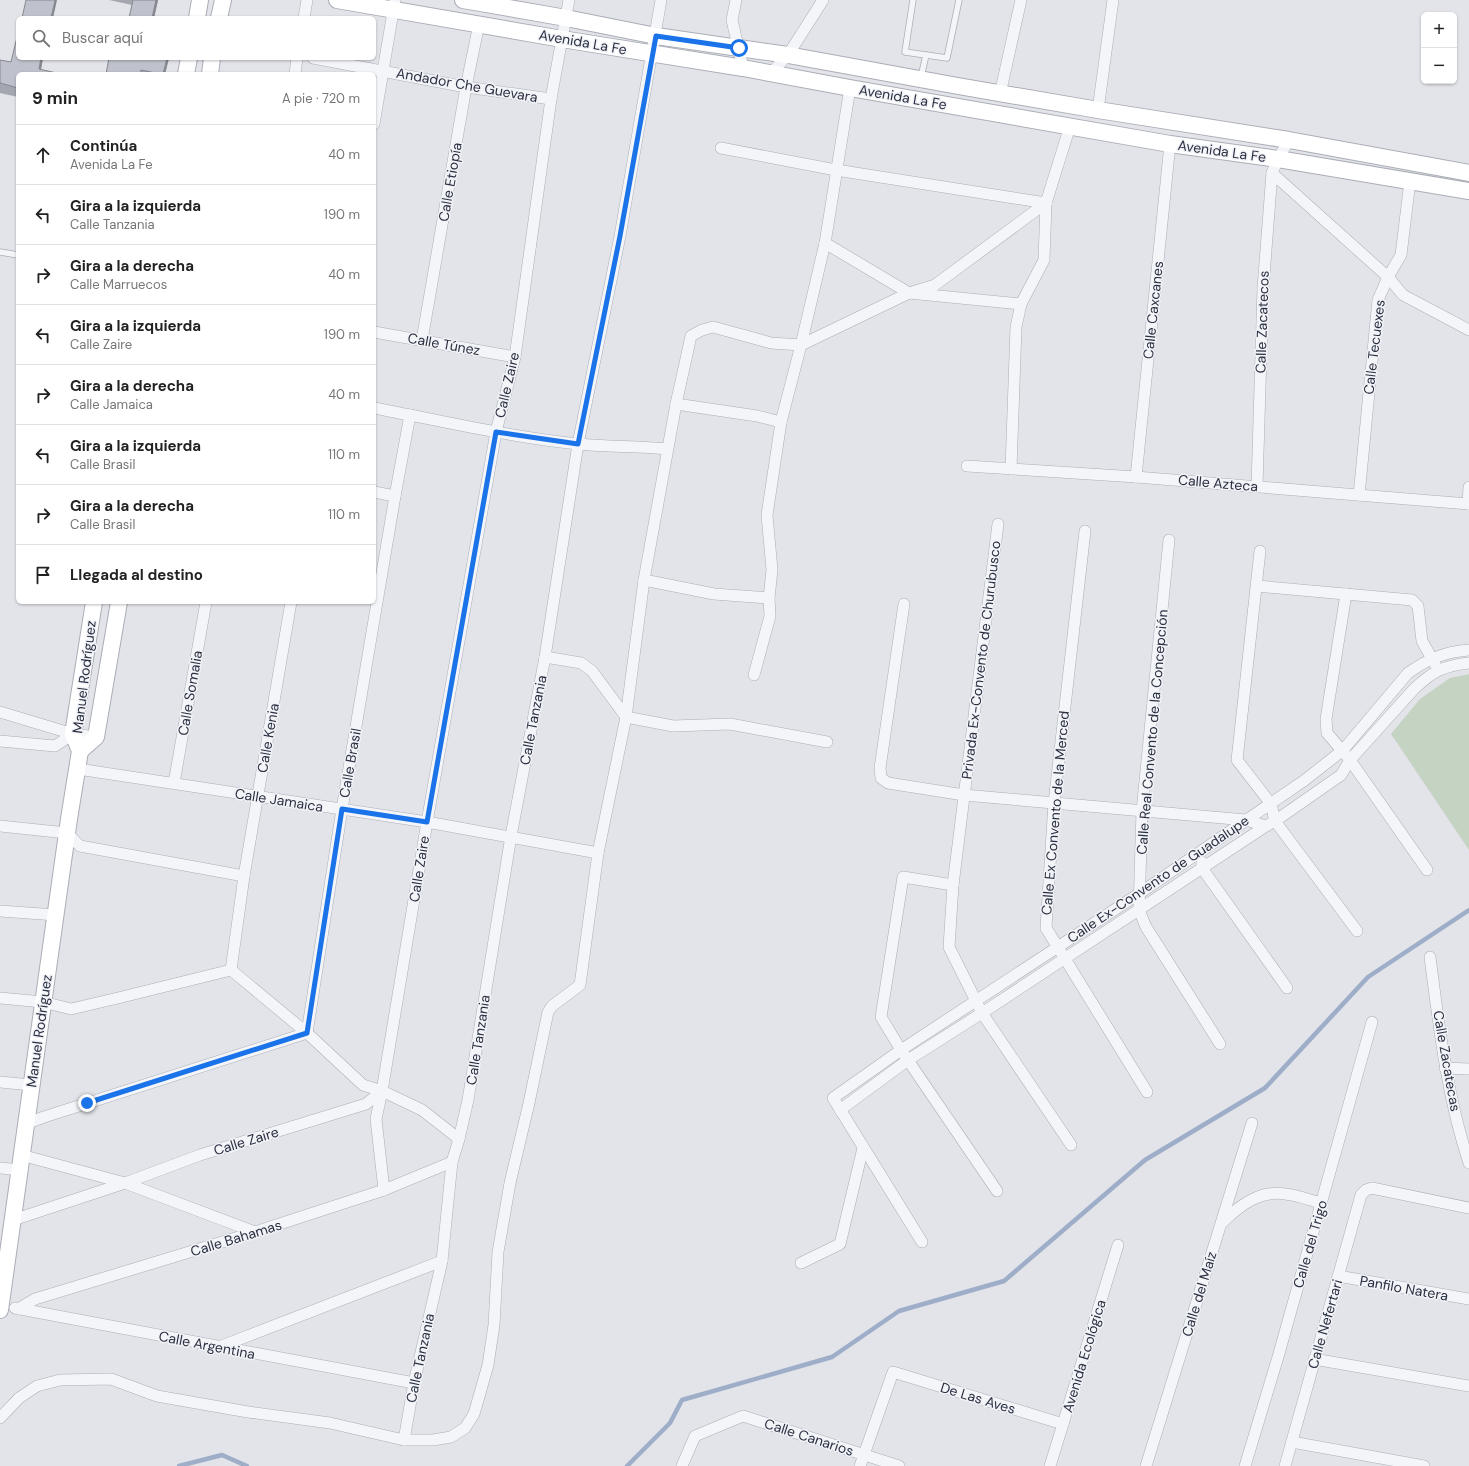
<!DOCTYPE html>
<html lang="es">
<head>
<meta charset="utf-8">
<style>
	:root { --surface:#fff; --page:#f6f6f6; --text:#222; --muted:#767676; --line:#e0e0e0 }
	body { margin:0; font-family:"DM Sans",sans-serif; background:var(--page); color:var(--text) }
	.controls { position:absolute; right:12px; top:12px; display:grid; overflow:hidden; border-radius:6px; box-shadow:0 1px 3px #0004 }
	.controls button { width:36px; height:36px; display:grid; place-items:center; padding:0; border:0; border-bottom:1px solid var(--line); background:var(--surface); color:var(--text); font:20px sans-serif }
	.stop { position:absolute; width:12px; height:12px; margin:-9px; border:3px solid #1a73e8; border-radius:50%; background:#fff }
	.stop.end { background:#1a73e8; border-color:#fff; box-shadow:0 1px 4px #0008 }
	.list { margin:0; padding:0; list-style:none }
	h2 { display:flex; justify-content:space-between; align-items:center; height:52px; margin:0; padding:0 16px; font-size:17px }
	h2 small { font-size:13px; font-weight:400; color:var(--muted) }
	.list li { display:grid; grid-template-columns:26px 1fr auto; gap:12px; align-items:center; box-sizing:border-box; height:60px; padding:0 16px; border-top:1px solid var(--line) }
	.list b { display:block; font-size:15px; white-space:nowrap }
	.list p { margin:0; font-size:13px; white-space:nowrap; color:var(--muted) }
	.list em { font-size:13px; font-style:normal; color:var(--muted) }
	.icon { flex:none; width:22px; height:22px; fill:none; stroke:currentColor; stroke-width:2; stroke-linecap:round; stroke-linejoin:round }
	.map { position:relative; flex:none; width:1469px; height:1466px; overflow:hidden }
	.search { position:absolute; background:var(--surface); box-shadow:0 1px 3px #0004; left:16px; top:16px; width:360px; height:44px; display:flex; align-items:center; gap:10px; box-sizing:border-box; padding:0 14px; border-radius:6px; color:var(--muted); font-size:15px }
	.panel { position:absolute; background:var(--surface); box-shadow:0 1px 3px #0004; left:16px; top:72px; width:360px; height:532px; border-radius:6px }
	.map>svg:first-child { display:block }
</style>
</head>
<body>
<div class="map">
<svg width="1469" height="1466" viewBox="0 0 1469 1466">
	<rect width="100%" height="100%" fill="#e2e4e9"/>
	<polygon fill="#c5d3c3" points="1469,674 1469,850 1391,734 1420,699 1450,678"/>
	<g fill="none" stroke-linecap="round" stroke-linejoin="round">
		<g stroke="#9eadc8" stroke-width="4.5">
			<polyline points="179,1466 222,1455 247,1466"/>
			<polyline points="627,1466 670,1423 682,1400 832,1357 899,1311 1004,1281 1145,1160 1265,1088 1368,977 1469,910"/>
		</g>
		<g stroke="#abaeb7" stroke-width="7">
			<g id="lane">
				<polyline points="913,0 905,52 926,55"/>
				<polyline points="921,77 926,55 947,58 959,0"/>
				<polyline points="0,252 18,255"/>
			</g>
		</g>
		<g stroke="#abaeb7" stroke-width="12">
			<g id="street">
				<polyline points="736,0 732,20 743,68"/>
				<polyline points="304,18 307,0"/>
				<polyline points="313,58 466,87 551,99"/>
				<polyline points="771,73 788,55 823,0"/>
				<polyline points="295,74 297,58"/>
				<polyline points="1000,94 1021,0"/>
				<polyline points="1098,110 1113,0"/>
				<polyline points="374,124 395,0"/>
				<polyline points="721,148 836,170 1046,203 1070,126"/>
				<polyline points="1272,173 1388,277 1403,295 1469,330"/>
				<polyline points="825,243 909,293 1021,304"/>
				<polyline points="374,332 515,357"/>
				<polyline points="422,340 466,87 479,24"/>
				<polyline points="676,404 757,416 781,422 801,345 825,243 850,88"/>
				<path d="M374,408C442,421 510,437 579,444C608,447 638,446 667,449"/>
				<polyline points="967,466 1136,477 1469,504"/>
				<polyline points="1011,469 1016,327 1021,304 1044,260 1046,203"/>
				<polyline points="1136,477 1170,144"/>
				<polyline points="1257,486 1263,288 1272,173 1278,159 1289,140"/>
				<polyline points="374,492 395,496"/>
				<polyline points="1359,495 1378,300 1388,277 1401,255 1410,181"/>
				<polyline points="1468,504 1469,487"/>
				<polyline points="998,524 953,885 949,947 982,1013 1071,1145"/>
				<polyline points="1085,531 1054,803 1046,928 1147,1092"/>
				<polyline points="1169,540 1142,811 1139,910 1146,927 1220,1044"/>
				<polyline points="1260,551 1237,760 1271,804 1275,821 1357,931"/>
				<polyline points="644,580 714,594 769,598 770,616 754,675"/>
				<polyline points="1257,586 1412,600 1418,606 1422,641 1435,664"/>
				<polyline points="1346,594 1326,719 1327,733 1350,760 1427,870"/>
				<polyline points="769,598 772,570 767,515 781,422"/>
				<polyline points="904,604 880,768 881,778 888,783 964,795 1246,820 1266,826"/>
				<polyline points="545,657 581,663 592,671 626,717 673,726 730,724 827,742"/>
				<polyline points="0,712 73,734 96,737"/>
				<polyline points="0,741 55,746 73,734"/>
				<polyline points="78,769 427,822 598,853"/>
				<polyline points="174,783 206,602"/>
				<polyline points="0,826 67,833 80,846 244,876"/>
				<polyline points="1202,862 1202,868 1287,988"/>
				<polyline points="953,885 903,877 881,1017 901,1050 997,1191"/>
				<polyline points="0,911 56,915"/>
				<path d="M1430,957C1439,1026 1447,1097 1469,1163"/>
				<polyline points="231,970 244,876 291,602"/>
				<polyline points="231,970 307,1033 363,1085 382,1091 422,1110 459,1139"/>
				<polyline points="0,998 43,1002 71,1009 118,998 231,970"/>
				<polyline points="1445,1068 1469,1069"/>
				<polyline points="0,1082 31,1085"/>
				<polyline points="382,1091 376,1119 384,1190"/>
				<path d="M840,1110L908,1060L982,1013L1266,826L1275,821L1341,775L1350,760L1414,689C1433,671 1443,666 1469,663"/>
				<polyline points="25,1124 44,1117 307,1033 342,809 395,496 410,415"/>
				<polyline points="21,1155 125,1183 255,1232"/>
				<polyline points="0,1168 20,1170"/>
				<polyline points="13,1220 125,1183 200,1155 366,1104 382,1091 427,822 496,432 515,357 551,99 569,0"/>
				<path d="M1223,1222C1240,1205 1260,1190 1285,1194C1297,1195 1310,1200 1321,1203"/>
				<path d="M922,1242L833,1098L901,1050L1140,893L1305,780L1343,750L1408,673C1428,659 1444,652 1469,650"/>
				<polyline points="801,1263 840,1244 863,1148"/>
				<polyline points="1338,1276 1469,1299"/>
				<polyline points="15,1308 414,1383"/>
				<polyline points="18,1309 35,1299 255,1232 384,1190 452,1162"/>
				<polyline points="219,1347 442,1261"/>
				<polyline points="1314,1359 1469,1386"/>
				<polyline points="0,1418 19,1398 37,1386 60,1380 111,1379 157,1396 248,1412 330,1423 404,1440 433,1440 451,1437 465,1428 474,1414 488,1365 494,1325 498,1252 510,1183 529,1103 548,1012 552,1006 580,985 598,853 626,717 644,580 676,404 691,336 702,330 713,327 771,343 801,345 909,293 935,285 1046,203"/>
				<polyline points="404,1440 414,1383 442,1261 452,1162 459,1139 468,1100 511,836 545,657 578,444 620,236 661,0"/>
				<polyline points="1292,1442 1424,1466"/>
				<polyline points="682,1466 695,1436 743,1416 899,1466"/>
				<polyline points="860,1466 893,1372 1063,1424"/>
				<polyline points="1050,1466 1118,1245"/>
				<polyline points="1146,1466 1252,1123"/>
				<polyline points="1245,1466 1278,1357 1372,1022"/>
				<polyline points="1285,1466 1361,1195 1366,1190 1372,1188 1469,1208"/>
			</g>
		</g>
		<g stroke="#abaeb7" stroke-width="18">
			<g id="secondary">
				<polyline points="337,0 562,39 743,68 850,88 1170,144 1278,159 1469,191"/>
				<polyline points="463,0 566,18 656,36 788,55 958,86 1098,110 1289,140 1469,173"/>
				<polyline points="197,18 200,0"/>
				<polyline points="219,18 223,0"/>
				<polyline points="186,74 189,58"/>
				<polyline points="210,74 212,58"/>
				<polyline points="80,751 96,737 119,602"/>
				<polyline points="0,1310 69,819 80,751 73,734 94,602"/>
			</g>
		</g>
		<use href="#lane" stroke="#f4f5f8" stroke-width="5.5"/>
		<use href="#street" stroke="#f4f5f8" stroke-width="11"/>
		<use href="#secondary" stroke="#fff" stroke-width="16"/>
	</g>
	<g fill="#a4a7af">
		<polygon points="109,0 158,0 154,18 129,18 132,5"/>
		<polygon points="43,58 41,70 18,74 18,97 0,93 0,60 11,62"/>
		<polygon points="169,58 165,74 106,74"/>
	</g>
	<g fill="#86888f">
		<polygon points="55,0 57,0 53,18 51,18"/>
		<polygon points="156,0 158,0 154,18 152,18"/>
		<polygon points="41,58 43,58 40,74 39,69"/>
		<polygon points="167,58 169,58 165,74 163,74"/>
	</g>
	<g fill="#bfc2cc" stroke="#86888f">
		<polygon points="26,0 55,0 51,18 22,18"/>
		<polygon points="133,0 156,0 152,18 129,18"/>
		<polygon points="18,33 18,58 41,58 39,69 61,74 18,74 18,88 0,83 0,60 11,62"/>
		<polygon points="109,58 167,58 163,74 160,74 141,70 140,74 106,74"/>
	</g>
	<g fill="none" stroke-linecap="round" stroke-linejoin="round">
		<polyline stroke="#1a73e8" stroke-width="5" points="87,1103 307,1033 342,809 427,822 496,432 578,444 620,236 656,36 739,48"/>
	</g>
	<g text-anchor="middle" stroke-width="3" stroke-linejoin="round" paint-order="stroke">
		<g font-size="14" fill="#2a2f41" stroke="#f1f3f7">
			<text transform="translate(583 42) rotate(10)" y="5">Avenida La Fe</text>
			<text transform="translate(467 85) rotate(10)" y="5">Andador Che Guevara</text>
			<text transform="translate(903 97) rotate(10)" y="5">Avenida La Fe</text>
			<text transform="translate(1222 151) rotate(8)" y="5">Avenida La Fe</text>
			<text transform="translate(450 182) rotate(-80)" y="5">Calle Etiopía</text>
			<text transform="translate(1153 310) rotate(-84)" y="5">Calle Caxcanes</text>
			<text transform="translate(1262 322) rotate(-88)" y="5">Calle Zacatecos</text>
			<text transform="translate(444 344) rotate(10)" y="5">Calle Túnez</text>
			<text transform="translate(1374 347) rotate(-83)" y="5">Calle Tecuexes</text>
			<text transform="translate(507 385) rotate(-77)" y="5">Calle Zaire</text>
			<text transform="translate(1218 483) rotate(5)" y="5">Calle Azteca</text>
			<text transform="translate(981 660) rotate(-83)" y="5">Privada Ex-Convento de Churubusco</text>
			<text transform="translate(84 677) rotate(-83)" y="5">Manuel Rodríguez</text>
			<text transform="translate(190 693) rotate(-80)" y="5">Calle Somalia</text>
			<text transform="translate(533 720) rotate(-79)" y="5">Calle Tanzania</text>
			<text transform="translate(1152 732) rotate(-85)" y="5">Calle Real Convento de la Concepción</text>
			<text transform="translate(268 738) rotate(-80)" y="5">Calle Kenia</text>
			<text transform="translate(350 763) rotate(-80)" y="5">Calle Brasil</text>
			<text transform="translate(279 800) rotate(9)" y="5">Calle Jamaica</text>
			<text transform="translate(1055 813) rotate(-85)" y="5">Calle Ex Convento de la Merced</text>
			<text transform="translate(419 869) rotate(-81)" y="5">Calle Zaire</text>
			<text transform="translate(1158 879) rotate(-34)" y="5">Calle Ex-Convento de Guadalupe</text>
			<text transform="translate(39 1031) rotate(-82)" y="5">Manuel Rodríguez</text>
			<text transform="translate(478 1040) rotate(-81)" y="5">Calle Tanzania</text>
			<text transform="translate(1447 1061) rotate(80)" y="5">Calle Zacatecas</text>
			<text transform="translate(246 1141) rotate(-17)" y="5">Calle Zaire</text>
			<text transform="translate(236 1238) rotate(-17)" y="5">Calle Bahamas</text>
			<text transform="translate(1310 1244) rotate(-74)" y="5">Calle del Trigo</text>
			<text transform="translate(1404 1288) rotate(10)" y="5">Panfilo Natera</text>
			<text transform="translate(1199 1294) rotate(-73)" y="5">Calle del Maíz</text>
			<text transform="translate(1325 1324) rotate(-74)" y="5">Calle Nefertari</text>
			<text transform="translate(207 1345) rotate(11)" y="5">Calle Argentina</text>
			<text transform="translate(1084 1356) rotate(-73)" y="5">Avenida Ecológica</text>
			<text transform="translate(420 1358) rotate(-78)" y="5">Calle Tanzania</text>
			<text transform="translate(978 1398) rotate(17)" y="5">De Las Aves</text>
			<text transform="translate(809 1437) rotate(18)" y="5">Calle Canarios</text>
		</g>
	</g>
</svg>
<div class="controls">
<button>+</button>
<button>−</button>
</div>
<div class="stop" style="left:739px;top:48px"></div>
<div class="stop end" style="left:87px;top:1103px"></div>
<div class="search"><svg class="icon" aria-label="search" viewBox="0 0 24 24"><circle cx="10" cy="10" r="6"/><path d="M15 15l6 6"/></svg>Buscar aquí</div>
<section class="panel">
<h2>9 min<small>A pie · 720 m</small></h2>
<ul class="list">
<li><svg class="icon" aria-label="ahead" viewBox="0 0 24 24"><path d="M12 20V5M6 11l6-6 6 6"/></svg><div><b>Continúa</b><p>Avenida La Fe</p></div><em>40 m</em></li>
<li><svg class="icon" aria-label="left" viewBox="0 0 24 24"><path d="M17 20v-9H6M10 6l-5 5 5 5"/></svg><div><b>Gira a la izquierda</b><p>Calle Tanzania</p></div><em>190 m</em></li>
<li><svg class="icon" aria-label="right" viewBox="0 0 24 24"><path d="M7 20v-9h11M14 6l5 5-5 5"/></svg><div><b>Gira a la derecha</b><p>Calle Marruecos</p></div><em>40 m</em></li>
<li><svg class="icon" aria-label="left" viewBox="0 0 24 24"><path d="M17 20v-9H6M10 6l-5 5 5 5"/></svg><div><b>Gira a la izquierda</b><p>Calle Zaire</p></div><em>190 m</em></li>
<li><svg class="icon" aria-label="right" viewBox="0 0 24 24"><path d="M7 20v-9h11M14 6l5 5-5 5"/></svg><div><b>Gira a la derecha</b><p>Calle Jamaica</p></div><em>40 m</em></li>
<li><svg class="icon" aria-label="left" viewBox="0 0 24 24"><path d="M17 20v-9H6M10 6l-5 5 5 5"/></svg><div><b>Gira a la izquierda</b><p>Calle Brasil</p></div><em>110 m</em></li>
<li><svg class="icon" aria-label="right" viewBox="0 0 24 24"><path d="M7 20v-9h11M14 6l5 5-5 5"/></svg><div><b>Gira a la derecha</b><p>Calle Brasil</p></div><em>110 m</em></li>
<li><svg class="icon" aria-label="arrive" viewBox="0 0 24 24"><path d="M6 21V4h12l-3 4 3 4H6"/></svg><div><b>Llegada al destino</b></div></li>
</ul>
</section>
</div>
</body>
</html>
